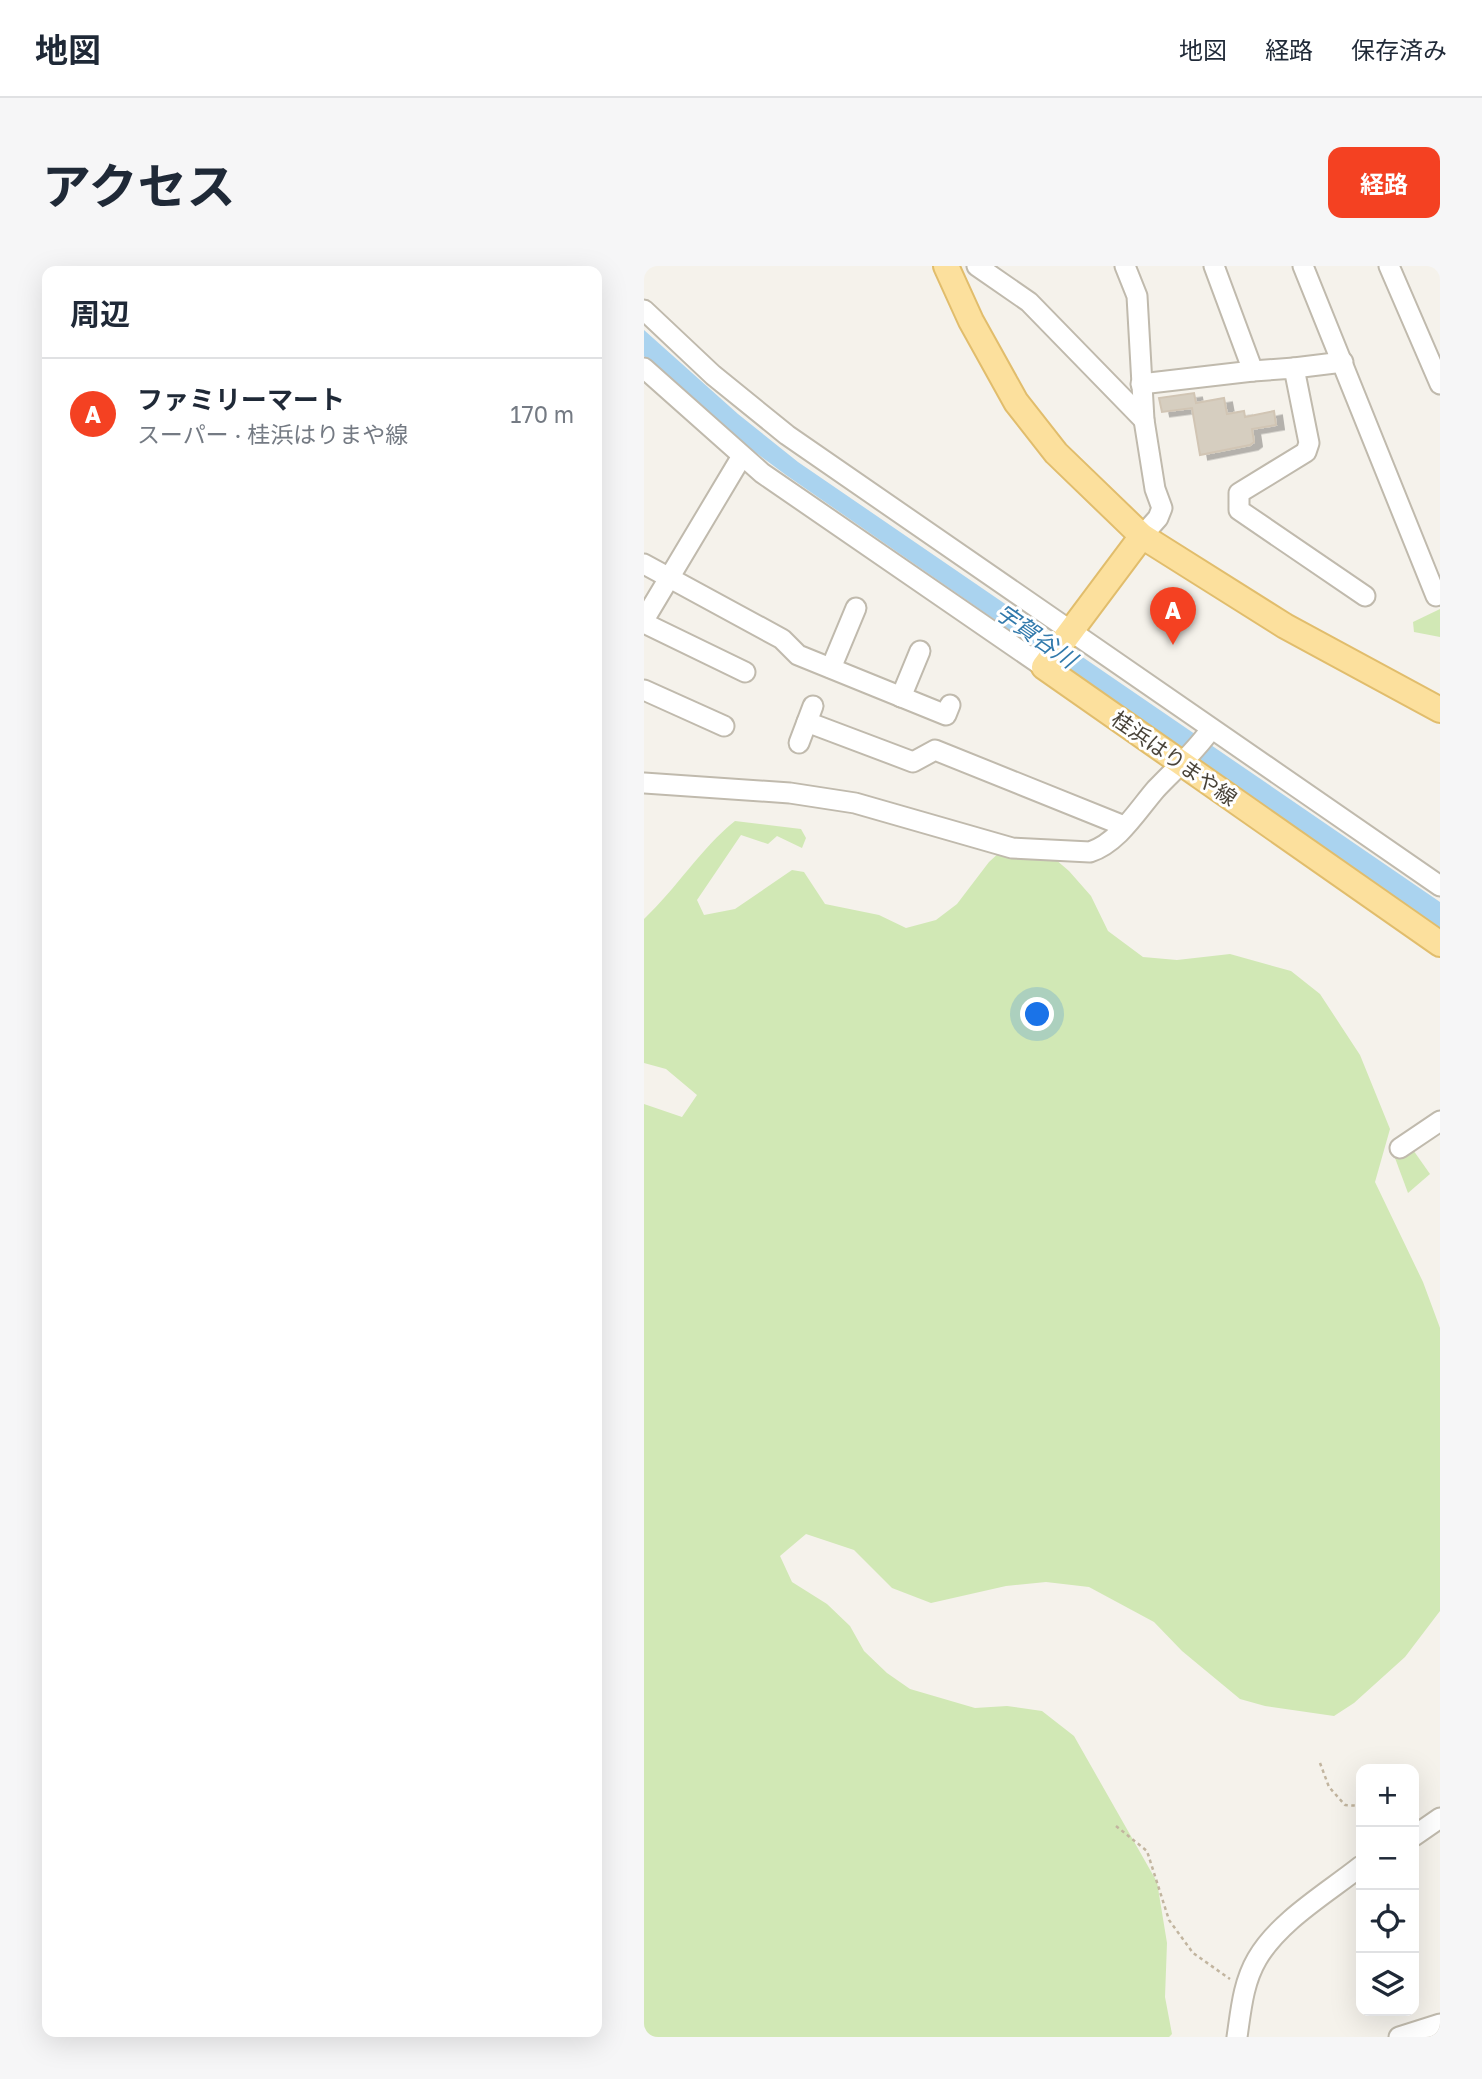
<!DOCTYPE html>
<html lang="ja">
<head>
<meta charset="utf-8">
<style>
	:root { --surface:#fff; --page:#f6f6f7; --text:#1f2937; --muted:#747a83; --line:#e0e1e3; --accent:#f44122 }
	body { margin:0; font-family:"Golos Text","Noto Sans JP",sans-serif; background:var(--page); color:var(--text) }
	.controls { position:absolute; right:21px; bottom:21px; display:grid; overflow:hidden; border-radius:14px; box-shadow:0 7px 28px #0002 }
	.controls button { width:63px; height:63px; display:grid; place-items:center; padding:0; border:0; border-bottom:2px solid var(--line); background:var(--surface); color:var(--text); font:35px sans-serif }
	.you { position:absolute; left:394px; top:749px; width:24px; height:24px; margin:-18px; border:5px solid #fff; border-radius:50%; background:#1a73e8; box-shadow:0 0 0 10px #1a73e833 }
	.badge { display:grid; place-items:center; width:46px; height:46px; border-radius:50%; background:var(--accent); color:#fff; font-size:23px; font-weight:700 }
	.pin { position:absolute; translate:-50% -58px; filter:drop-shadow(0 2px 4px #0008) }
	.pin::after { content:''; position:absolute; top:37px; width:24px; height:21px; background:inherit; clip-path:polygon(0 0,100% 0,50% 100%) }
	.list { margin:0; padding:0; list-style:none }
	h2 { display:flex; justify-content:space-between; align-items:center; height:91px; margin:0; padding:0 28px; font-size:30px }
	h2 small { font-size:23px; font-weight:400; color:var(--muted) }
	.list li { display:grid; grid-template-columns:46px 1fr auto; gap:21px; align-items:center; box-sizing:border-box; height:112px; padding:0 28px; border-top:2px solid var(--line) }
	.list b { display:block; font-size:26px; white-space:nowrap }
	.list p { margin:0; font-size:23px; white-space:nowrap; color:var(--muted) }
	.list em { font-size:23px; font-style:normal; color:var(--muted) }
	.icon { flex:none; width:38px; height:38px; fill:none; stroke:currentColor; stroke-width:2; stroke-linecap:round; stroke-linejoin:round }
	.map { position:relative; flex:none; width:796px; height:1771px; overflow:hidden; border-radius:14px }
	header { display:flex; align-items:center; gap:42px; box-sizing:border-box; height:98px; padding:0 35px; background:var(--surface); border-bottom:2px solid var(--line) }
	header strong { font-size:33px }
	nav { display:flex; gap:38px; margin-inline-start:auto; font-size:24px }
	.intro { display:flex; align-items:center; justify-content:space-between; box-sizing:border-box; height:168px; padding:0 42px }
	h1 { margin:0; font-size:49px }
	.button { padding:18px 32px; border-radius:14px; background:var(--accent); color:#fff; font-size:24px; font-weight:700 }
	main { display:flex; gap:42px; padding:0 42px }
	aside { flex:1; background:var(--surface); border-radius:14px; box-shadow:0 7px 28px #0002 }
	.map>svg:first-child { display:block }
</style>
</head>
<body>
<header>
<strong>地図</strong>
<nav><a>地図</a><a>経路</a><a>保存済み</a></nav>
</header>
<div class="intro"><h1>アクセス</h1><a class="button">経路</a></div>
<main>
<aside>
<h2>周辺<small></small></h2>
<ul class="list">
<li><span class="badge">A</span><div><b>ファミリーマート</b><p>スーパー · 桂浜はりまや線</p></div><em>170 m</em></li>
</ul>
</aside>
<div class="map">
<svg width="796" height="1771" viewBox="0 0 796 1771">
	<defs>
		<filter id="shadow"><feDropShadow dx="8" dy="4.5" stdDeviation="0" flood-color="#0004"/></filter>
	</defs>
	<rect width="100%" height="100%" fill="#f5f2eb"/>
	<g fill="#d1e8b5">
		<polygon points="796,343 796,371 770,366 769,356"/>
		<path d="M91,555L157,563L162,572L158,582L133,570L124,578L97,569L53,634L60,649L91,643L148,604L160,606L181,638L235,649L262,662L292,654L313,638L345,596L368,575L397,581L425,605L447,630L464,665L499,691L533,694L586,688L647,705L676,728L716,789L746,863L731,916L779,1016L796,1062V1345L761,1391L710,1437L690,1450L621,1440L596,1433L538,1385L510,1356L445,1321L402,1316L362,1320L287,1337L248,1322L210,1284L162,1268L136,1290L148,1316L183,1338L206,1360L220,1385L243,1407L266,1423L331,1442L363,1440L398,1445L430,1470L513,1616L523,1677L521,1731L528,1768L525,1771H0V838L38,851L53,829L22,803L0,797V653C33,622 56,583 91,555Z"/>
		<polygon points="767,881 786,908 764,927 751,892"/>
	</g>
	<polygon fill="#aad3ef" points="0,64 94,148 154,196 796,636 796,662 142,209 80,163 0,90"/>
	<polygon fill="#d6cec0" stroke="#d1c5b4" stroke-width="2" filter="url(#shadow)" points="550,127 552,137 580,132 583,148 600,145 601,151 630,145 632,159 608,163 610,176 606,179 556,189 548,142 518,146 515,132"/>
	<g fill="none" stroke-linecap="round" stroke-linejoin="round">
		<g stroke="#c0baad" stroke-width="23">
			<g id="minor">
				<polyline points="333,0 385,36 500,154"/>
				<polyline points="481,0 493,30 500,154 511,223 518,242 514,252 498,270"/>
				<polyline points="659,0 792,330"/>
				<polyline points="745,0 796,118"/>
				<polyline points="0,44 69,109 143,169 796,620"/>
				<polyline points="0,102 118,207 400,401"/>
				<polyline points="650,102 699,96"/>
				<polyline points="609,105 650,102 665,177 662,186 595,227 595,244 721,330"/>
				<polyline points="497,118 609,105 570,0"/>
				<polyline points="0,298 138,373 154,389 302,449 306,439"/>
				<polyline points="0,354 98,190"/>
				<polyline points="0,357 101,406"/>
				<polyline points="187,402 212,342"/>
				<polyline points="0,424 80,460"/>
				<polyline points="257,431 276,385"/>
				<polyline points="163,456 269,496 291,484 480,560"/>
				<polyline points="155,477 169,440"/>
				<path d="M0,517L146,527L211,537L368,582L446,586C474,577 493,545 512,523C531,503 551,486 567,463"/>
				<polyline points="756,882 796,855"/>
				<polyline points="770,1570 796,1552"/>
				<path d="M593,1771C597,1744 599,1717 613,1693C635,1655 683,1627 717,1600"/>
				<polyline points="755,1771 796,1758"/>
			</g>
		</g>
		<g stroke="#e1bd6c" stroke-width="28">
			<g id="major">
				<polyline points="302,0 327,55 372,136 412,187 498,270 641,360 796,444"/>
				<polyline points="498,270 400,401 796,678"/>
			</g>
		</g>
		<g stroke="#c2b59f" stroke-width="2.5" stroke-dasharray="3.5 3.5" stroke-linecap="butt">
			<polyline points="676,1497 685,1521 701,1539 717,1540"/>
			<polyline points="472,1560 503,1585 525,1654 549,1687 586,1713"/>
		</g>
		<use href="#minor" stroke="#fff" stroke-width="19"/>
		<use href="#major" stroke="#fce09d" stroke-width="24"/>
	</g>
	<g text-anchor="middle" stroke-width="6" stroke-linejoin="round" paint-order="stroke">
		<g font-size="21" fill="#494339" stroke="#fff">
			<text transform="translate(530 493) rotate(35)" y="7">桂浜はりまや線</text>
		</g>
		<g font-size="23" font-style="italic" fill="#3179ab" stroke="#fff">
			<text transform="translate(392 370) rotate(35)" y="8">宇賀谷川</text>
		</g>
	</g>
</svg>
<div class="controls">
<button>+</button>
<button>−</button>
<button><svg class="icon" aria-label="locate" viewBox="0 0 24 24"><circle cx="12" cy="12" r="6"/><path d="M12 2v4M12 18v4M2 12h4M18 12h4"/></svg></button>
<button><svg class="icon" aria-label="layers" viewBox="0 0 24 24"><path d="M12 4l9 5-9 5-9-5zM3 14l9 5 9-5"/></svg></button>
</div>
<div class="you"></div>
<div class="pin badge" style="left:529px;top:379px">A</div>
</div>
</main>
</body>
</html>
